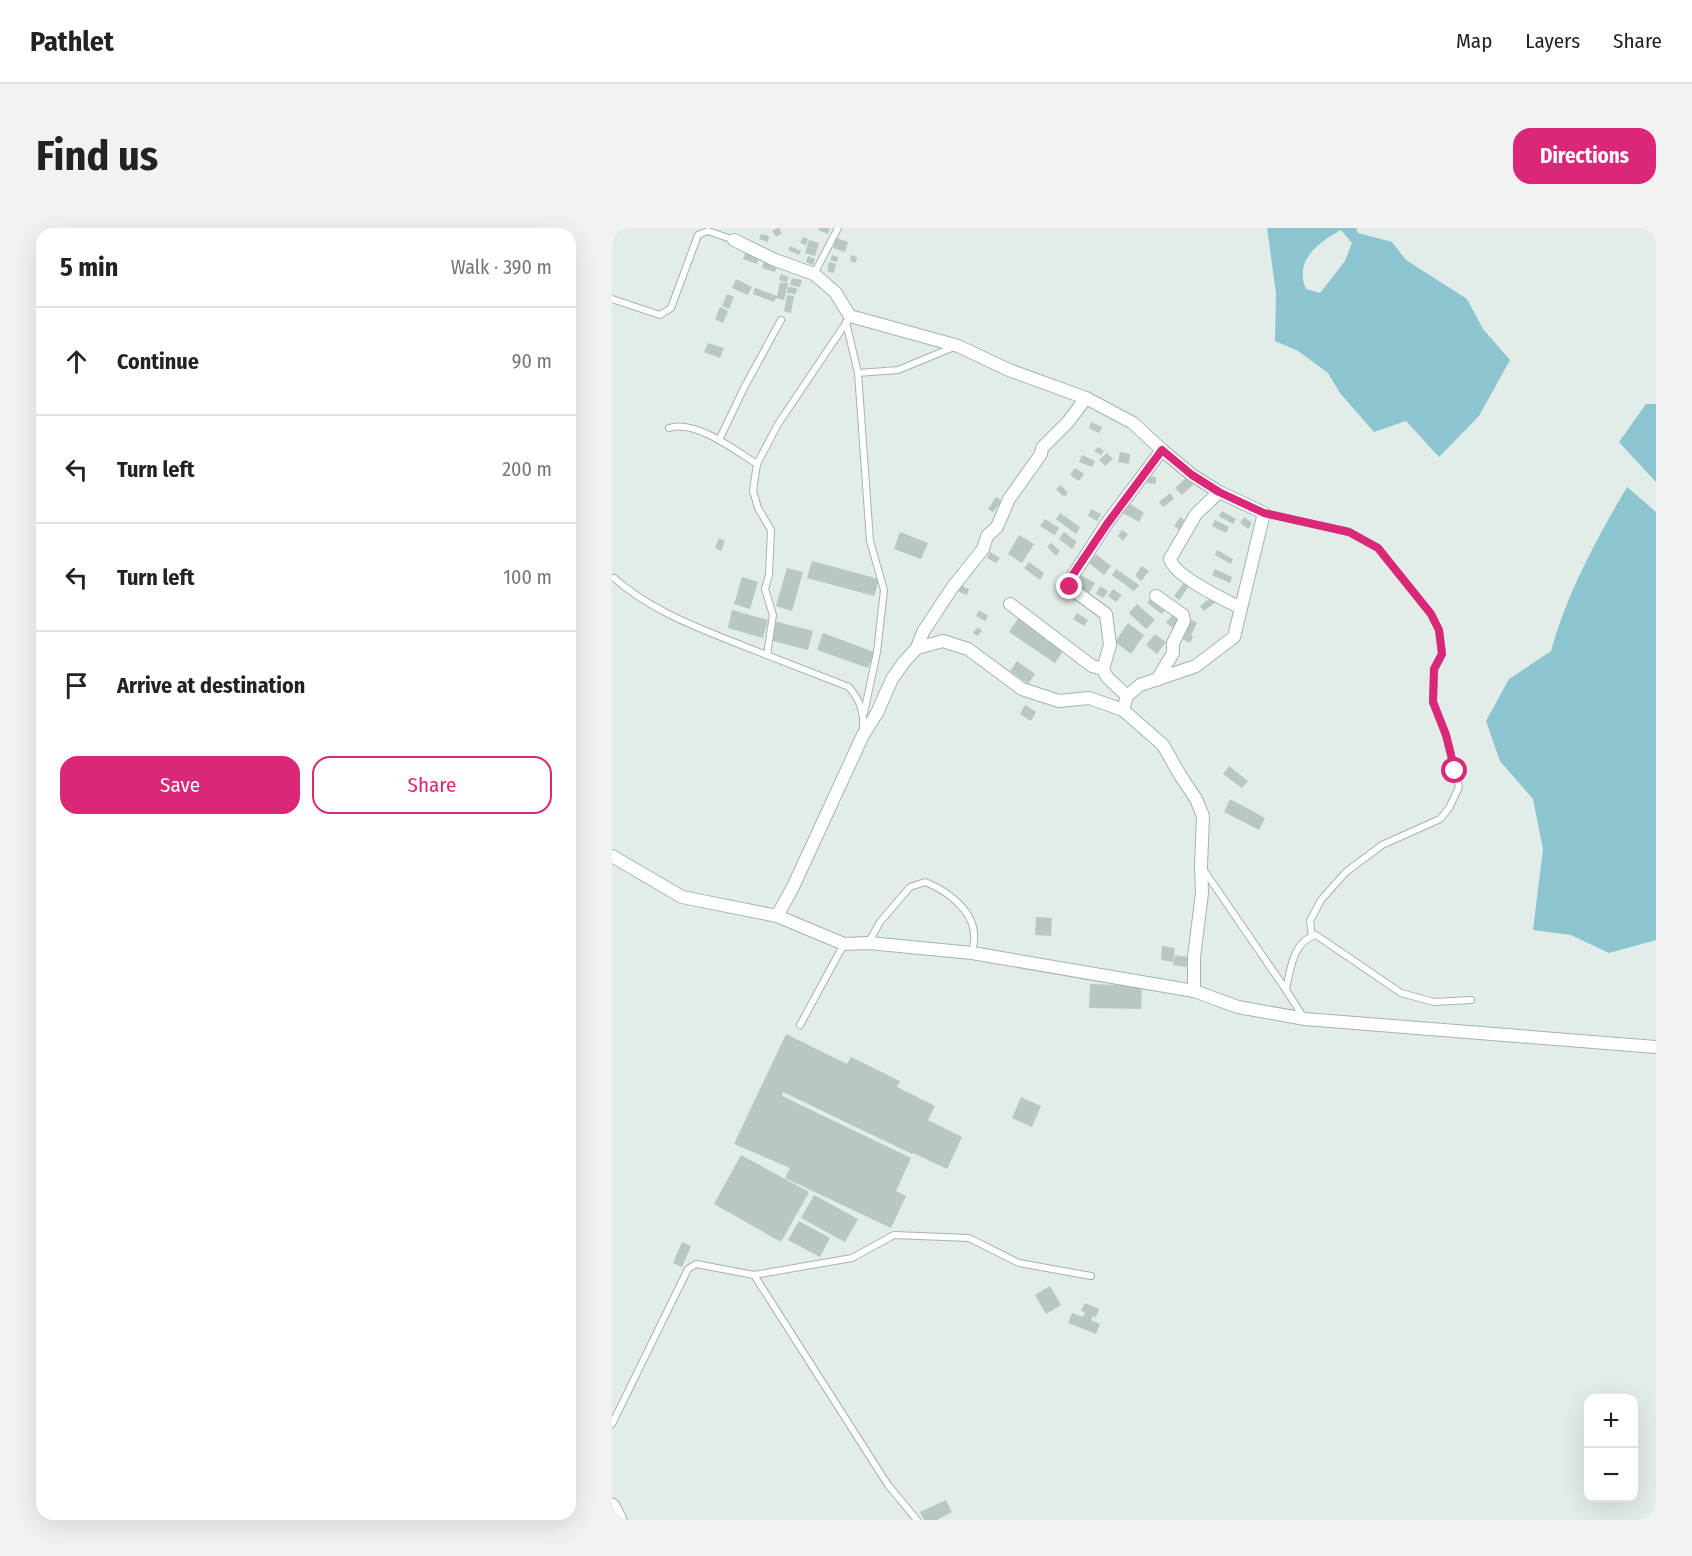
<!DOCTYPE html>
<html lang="en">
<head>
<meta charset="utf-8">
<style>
	:root { --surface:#fff; --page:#f2f2f2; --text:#222; --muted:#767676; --line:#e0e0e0; --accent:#db2777 }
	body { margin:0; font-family:"Fira Sans Condensed",sans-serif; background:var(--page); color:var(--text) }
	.controls { position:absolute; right:18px; bottom:18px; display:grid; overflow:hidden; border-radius:12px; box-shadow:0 6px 24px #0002 }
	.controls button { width:54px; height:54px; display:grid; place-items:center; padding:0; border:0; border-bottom:2px solid var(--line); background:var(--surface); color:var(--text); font:30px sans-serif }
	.stop { position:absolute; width:18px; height:18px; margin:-14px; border:4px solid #db2777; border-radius:50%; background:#fff }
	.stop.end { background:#db2777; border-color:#fff; box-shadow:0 2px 6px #0008 }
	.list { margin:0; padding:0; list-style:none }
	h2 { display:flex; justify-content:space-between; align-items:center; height:78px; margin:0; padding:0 24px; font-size:26px }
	h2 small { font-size:20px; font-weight:400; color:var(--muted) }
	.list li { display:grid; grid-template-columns:39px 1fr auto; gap:18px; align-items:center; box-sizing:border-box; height:108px; padding:0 24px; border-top:2px solid var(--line) }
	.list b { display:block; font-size:22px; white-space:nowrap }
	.list em { font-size:20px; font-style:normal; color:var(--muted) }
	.actions { display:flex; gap:12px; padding:18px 24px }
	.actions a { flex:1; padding:14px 0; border:2px solid var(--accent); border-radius:18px; text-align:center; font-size:21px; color:var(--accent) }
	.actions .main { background:var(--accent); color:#fff }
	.icon { flex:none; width:33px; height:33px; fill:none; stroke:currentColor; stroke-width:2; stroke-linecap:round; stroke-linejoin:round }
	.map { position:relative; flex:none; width:1044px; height:1292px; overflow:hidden; border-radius:18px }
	header { display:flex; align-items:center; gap:36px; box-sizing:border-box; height:84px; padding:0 30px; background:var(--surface); border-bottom:2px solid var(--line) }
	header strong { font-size:28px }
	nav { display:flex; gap:33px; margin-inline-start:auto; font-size:21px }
	.intro { display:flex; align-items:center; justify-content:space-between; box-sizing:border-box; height:144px; padding:0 36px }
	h1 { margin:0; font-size:42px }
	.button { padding:15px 27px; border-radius:18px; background:var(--accent); color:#fff; font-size:21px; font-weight:700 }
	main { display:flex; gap:36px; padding:0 36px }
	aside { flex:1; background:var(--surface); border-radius:18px; box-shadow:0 6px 24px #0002 }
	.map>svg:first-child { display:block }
</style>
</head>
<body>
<header>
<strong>Pathlet</strong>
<nav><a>Map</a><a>Layers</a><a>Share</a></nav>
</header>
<div class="intro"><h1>Find us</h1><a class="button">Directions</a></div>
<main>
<aside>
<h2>5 min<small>Walk · 390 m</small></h2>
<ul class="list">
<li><svg class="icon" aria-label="ahead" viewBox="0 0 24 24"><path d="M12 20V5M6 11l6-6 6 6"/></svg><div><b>Continue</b></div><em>90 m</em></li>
<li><svg class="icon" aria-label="left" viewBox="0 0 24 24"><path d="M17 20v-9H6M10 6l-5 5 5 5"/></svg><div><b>Turn left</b></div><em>200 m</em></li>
<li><svg class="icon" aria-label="left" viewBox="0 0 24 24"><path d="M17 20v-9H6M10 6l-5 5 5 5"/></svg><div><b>Turn left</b></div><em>100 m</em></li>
<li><svg class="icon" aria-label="arrive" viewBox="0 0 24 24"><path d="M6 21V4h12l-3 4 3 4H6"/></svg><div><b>Arrive at destination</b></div></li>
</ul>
<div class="actions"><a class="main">Save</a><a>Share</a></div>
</aside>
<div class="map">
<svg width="1044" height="1292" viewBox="0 0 1044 1292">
	<rect width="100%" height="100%" fill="#e2ece8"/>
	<g fill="#8cc4cf" fill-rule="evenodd">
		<path d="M655,0H744L746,5L780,14L794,32L855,71L871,101L898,132L867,188L827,229L794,193L762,204L728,165L716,145L686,123L663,113L664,65ZM729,2L740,15L733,33L708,65L694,61C682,33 705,15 729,2Z"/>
		<polygon points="1034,176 1044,176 1044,254 1007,214"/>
		<path d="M1015,259L1044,284V712L997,725L959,707L921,702L931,621L921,571L888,533L874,493L897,451L939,423C955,365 985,310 1015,259Z"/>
	</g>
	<g fill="#b8c7c1">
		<polygon points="165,0 167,0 170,5 164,9 160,3"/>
		<polygon points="207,0 218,0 216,6 206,2"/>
		<polygon points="149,6 157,8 156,14 147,11"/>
		<polygon points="191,9 196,11 194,17 188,15"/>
		<polygon points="224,10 236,14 233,24 221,20"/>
		<polygon points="197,12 207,15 203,28 193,25"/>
		<polygon points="178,18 189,23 187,27 176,22"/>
		<polygon points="134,23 148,28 145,36 131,31"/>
		<polygon points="220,27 226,29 225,34 218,32"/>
		<polygon points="239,27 245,29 244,35 238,33"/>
		<polygon points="196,28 203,31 201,37 194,34"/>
		<polygon points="153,31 166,36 163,44 150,40"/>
		<polygon points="217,34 224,36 222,45 215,43"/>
		<polygon points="169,46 177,49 175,54 167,52"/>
		<polygon points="180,50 190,52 188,59 178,57"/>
		<polygon points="124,51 140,59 136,67 120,60"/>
		<polygon points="168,54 176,55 172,72 164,70 162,74 141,66 143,60 165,68"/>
		<polygon points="176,59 185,60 184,66 175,65"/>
		<polygon points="115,66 122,69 117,81 110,78"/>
		<polygon points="175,67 182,68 179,85 172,83"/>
		<polygon points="108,79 116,83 111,95 103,91"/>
		<polygon points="96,115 112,120 108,130 92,124"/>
		<polygon points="479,194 490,199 487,205 477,200"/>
		<polygon points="486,219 492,223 489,227 482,223"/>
		<polygon points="508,224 518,226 517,236 506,234"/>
		<polygon points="495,225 501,231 493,238 487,232"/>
		<polygon points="470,227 483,233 480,239 467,234"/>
		<polygon points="463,240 472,246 467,253 458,247"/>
		<polygon points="535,248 544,249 544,256 535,255"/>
		<polygon points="575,249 582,256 570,267 563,260"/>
		<polygon points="449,257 456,265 452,269 444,261"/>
		<polygon points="558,265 562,271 551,279 547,274"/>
		<polygon points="384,269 390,273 381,284 376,281"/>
		<polygon points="515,274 532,285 527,294 509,284"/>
		<polygon points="479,281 489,286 485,293 476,288"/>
		<polygon points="610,283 624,291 621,296 607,288"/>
		<polygon points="448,285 468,299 464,306 444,291"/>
		<polygon points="568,289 575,294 569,303 562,298"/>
		<polygon points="632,289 640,295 636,301 628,295"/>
		<polygon points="433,291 447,300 443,307 428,298"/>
		<polygon points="603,292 617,299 614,305 600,298"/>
		<polygon points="510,302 516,306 511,313 506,308"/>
		<polygon points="288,304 316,315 309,331 282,321"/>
		<polygon points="452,304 465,314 460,321 447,311"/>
		<polygon points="407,307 422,316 410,335 396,326"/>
		<polygon points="107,310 113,313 109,323 103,320"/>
		<polygon points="439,315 448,323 444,328 435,319"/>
		<polygon points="605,322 621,331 619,336 603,327"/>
		<polygon points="378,324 388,330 384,335 375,330"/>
		<polygon points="484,326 499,338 492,347 477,335"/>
		<polygon points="200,333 267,351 262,368 195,350"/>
		<polygon points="417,334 432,345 428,352 412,340"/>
		<polygon points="530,338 537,343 529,353 523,347"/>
		<polygon points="175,340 191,344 180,383 164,378"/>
		<polygon points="504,341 527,357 522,363 500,347"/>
		<polygon points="603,341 620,349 618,355 600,347"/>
		<polygon points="467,346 483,355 477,365 461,356"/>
		<polygon points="130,349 146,354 138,381 122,376"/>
		<polygon points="573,353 578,357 567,372 562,368"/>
		<polygon points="347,357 357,361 355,367 345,363"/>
		<polygon points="488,358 496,363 491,370 484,366"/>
		<polygon points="501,361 510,367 504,374 496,368"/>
		<polygon points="541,368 555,379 550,386 535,375"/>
		<polygon points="601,368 605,373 592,383 588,378"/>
		<polygon points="525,376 543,392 534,401 517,385"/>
		<polygon points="120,382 156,392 151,410 116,400"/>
		<polygon points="367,382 376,388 373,393 364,388"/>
		<polygon points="465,385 476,392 472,398 461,391"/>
		<polygon points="563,385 569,391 560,400 554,394"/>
		<polygon points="407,389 453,420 443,435 397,404"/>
		<polygon points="576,390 585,395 579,407 581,408 578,415 567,409"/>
		<polygon points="162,393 201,403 196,422 157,412"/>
		<polygon points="516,395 532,407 519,426 503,414"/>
		<polygon points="366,399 370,403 365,408 361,405"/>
		<polygon points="211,405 262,424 256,440 205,422"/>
		<polygon points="543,406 554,414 545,426 534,417"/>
		<polygon points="405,433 423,446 416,456 398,443"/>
		<polygon points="413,477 424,484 419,493 408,486"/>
		<polygon points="617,538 636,553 630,560 611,546"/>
		<polygon points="618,571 653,590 647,602 612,584"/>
		<polygon points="424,689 440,690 439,708 423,707"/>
		<polygon points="550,718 563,720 561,734 549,732"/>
		<polygon points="563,727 576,729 574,739 561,737"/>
		<polygon points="478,756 530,758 529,781 477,780"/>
		<polygon points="174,806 235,836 239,829 288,853 285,859 323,878 316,892 350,909 335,941 301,925 300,926 171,864 170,868 299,930 284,963 294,968 279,1000 173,950 178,940 122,916"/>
		<polygon points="409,869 429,878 420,899 400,890"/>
		<polygon points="129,927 197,964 169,1014 102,976"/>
		<polygon points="202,967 246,991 233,1014 189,990"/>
		<polygon points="187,993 218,1010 208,1029 176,1012"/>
		<polygon points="70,1014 79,1018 70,1039 61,1035"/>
		<polygon points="438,1058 449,1077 434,1086 423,1067"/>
		<polygon points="473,1075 487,1081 484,1089 481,1088 479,1092 488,1096 484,1106 456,1095 460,1085 471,1089 473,1084 469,1083"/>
		<polygon points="334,1272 340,1284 325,1292 312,1292 308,1284"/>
	</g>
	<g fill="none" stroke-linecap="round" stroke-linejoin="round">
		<g stroke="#a5b4af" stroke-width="8">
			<g id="service">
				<polyline points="202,46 226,0"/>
				<polyline points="0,71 48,87 59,80 86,7 96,3 122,12"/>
				<polyline points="234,94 246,145 258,313 272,362 265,424 252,485"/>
				<polyline points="246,145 286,142 342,119"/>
				<path d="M57,200C83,191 124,223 145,236"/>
				<polyline points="107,212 133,158 169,92"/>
				<polyline points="652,285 737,304 766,320 819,386 827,402 830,426 822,442 821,474 834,507 847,559 837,580 828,591 770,617 734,644 709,672 698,693 700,708"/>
				<path d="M2,350C38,382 84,399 129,417C165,431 201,445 237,459C249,474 252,484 251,503"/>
				<polyline points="155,427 161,387 153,361 157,347 159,302 146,280 141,263 145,236 166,196 236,92"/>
				<polyline points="591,641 674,762"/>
				<path d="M257,714L268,694L298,659L313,654C334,662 360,681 362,705C363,711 361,719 360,725"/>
				<path d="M692,790L674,762C678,742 681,713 704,707L789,765L822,774L859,772"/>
				<polyline points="188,797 232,716"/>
				<polyline points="142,1047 276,1257 305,1292"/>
				<polyline points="0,1196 76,1041 84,1036 142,1047 240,1030 282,1007 357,1010 407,1035 479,1048"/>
			</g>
		</g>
		<g stroke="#a5b4af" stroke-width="14">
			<g id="minor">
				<polyline points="122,12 163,32 202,46 223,64 238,88 346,118 397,142 474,170 521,195 550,222"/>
				<path d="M607,264L584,286L558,331C562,348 613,372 629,380"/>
				<polyline points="544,368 571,387 572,393 561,415 561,425 545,452"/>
				<polyline points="398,376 480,438 491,441"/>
				<polyline points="305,420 311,404 340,360 371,321 375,308 385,299 397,271 429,226 430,220 456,194 474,170"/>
				<polyline points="511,482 515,468 528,457 584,438 622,409 652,285 607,264 580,247 550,222 495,295 456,355 457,359 494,386 498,417 491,441 495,449 515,468"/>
				<polyline points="0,628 70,669 165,688 232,716 257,715 360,725 582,763 626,779 693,791 1044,819"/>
				<polyline points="165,688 181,659 251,507 265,485 280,451 292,434 305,420 331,413 356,421 410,461 447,473 477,470 511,482 551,517 568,547 584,571 591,588 589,638 590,665 582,729 582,763"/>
			</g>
		</g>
		<g stroke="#a5b4af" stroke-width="17">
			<polyline id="tertiary" points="0,1278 7,1292"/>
		</g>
		<use href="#service" stroke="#fff" stroke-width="6"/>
		<use href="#minor" stroke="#fff" stroke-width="12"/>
		<use href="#tertiary" stroke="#fff" stroke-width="15"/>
	</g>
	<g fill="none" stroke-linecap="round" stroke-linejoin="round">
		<polyline stroke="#db2777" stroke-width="8" points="458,359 456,355 458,351 495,296 550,222 580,247 607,264 652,285 737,304 766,320 819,386 827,402 830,426 822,441 821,474 834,507 843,543"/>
	</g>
</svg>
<div class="controls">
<button>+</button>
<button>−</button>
</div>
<div class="stop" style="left:843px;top:543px"></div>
<div class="stop end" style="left:458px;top:359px"></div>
</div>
</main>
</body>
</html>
